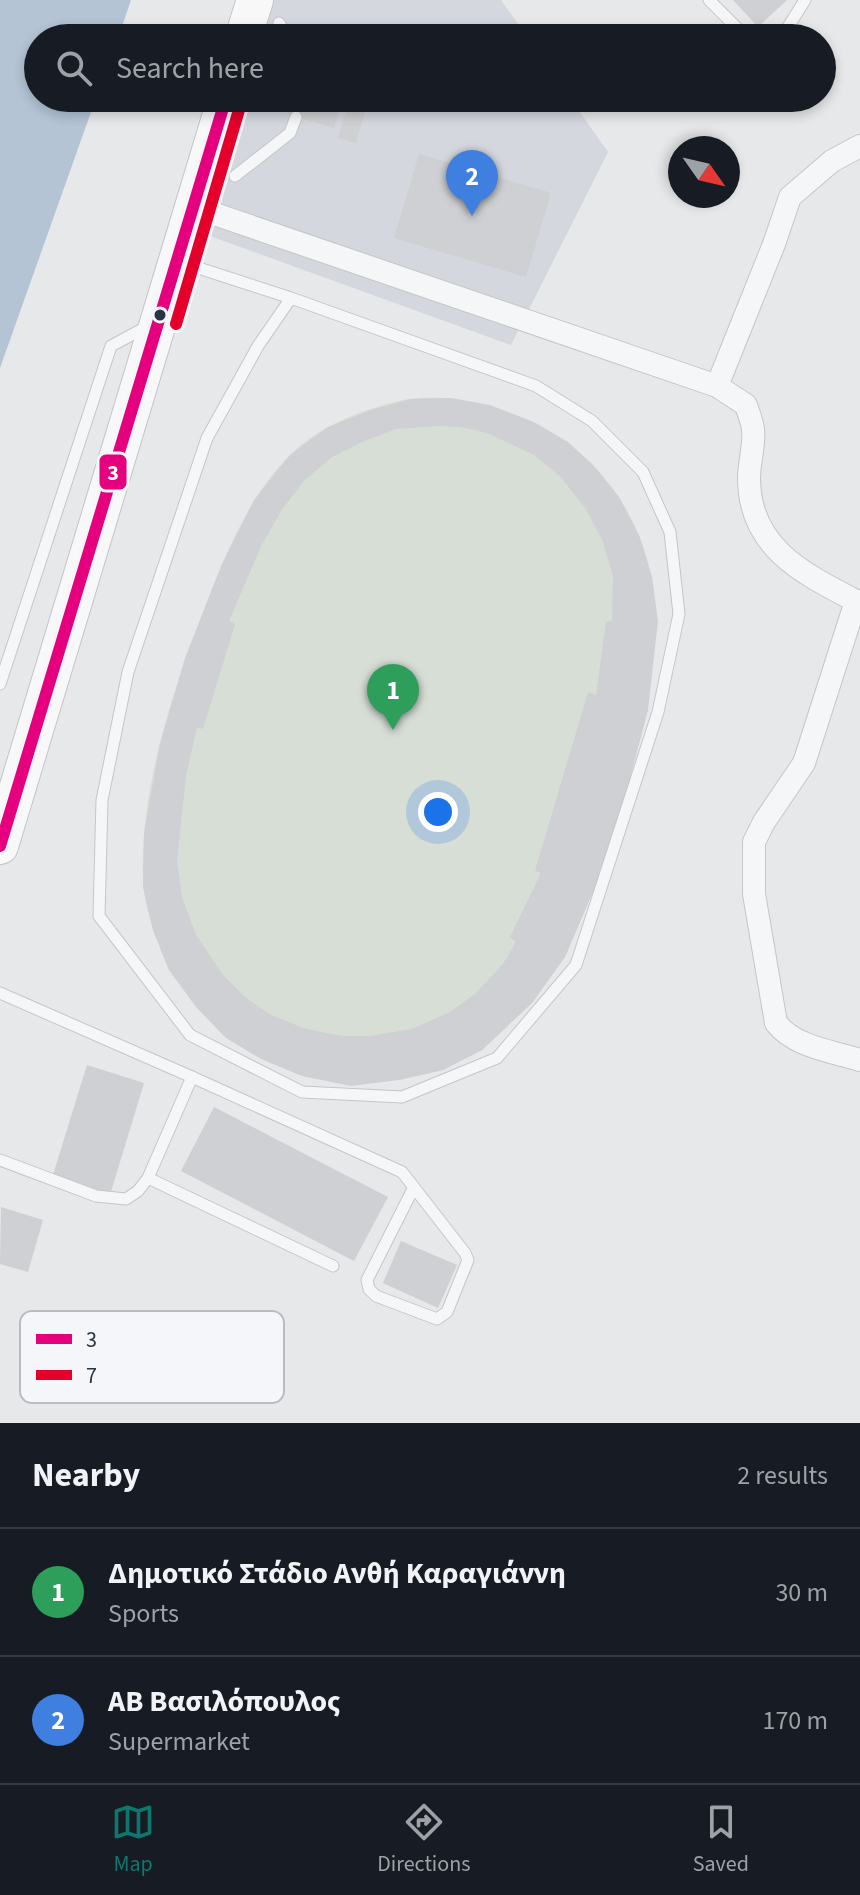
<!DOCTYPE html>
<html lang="en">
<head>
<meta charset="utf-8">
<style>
	:root { --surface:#171b24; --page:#20242c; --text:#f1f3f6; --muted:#9ea1a6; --line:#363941; --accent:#0f766e }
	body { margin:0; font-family:"Source Sans 3",sans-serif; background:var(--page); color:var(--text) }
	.compass { position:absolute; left:668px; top:136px; width:72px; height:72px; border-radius:50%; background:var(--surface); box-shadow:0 4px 12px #0003; rotate:124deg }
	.you { position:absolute; left:438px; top:812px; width:28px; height:28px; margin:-20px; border:6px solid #fff; border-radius:50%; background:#1a73e8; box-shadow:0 0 0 12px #1a73e833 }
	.badge { display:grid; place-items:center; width:52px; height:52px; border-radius:50%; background:var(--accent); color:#fff; font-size:26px; font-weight:700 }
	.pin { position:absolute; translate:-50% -66px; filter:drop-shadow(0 2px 4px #0008) }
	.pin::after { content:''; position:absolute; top:42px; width:28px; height:24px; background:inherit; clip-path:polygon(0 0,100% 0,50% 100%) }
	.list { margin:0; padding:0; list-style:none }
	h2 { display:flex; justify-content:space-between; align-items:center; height:104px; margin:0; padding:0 32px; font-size:34px }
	h2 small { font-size:26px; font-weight:400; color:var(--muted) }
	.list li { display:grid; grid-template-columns:52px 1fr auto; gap:24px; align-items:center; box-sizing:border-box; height:128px; padding:0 32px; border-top:2px solid var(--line) }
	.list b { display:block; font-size:30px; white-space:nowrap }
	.list p { margin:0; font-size:26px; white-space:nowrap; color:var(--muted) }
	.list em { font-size:26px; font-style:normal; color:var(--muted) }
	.icon { flex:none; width:44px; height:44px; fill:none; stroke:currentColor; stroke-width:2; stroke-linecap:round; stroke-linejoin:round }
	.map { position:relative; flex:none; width:860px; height:1423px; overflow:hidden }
	.search { position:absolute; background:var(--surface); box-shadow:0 4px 12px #0003; left:24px; right:24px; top:24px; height:88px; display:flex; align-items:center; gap:20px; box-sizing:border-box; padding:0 28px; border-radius:44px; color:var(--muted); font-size:30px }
	.sheet { height:360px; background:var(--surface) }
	nav { display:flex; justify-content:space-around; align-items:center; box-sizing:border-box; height:112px; border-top:2px solid var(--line); background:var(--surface); font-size:22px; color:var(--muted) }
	nav a { display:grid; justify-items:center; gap:4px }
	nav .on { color:var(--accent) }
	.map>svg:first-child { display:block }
</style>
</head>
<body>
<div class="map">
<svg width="860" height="1423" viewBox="0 0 860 1423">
	<rect width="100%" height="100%" fill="#e6e8ea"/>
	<g fill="#d4d7dd">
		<polygon points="256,0 501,0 528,38 245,38"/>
		<polygon points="227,98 570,98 608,152 511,345 188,228"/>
	</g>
	<path fill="#d6ded6" d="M451,398C535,412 606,453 639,536C645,549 648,563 652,577L598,880L565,957L532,1003L482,1050L443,1070L399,1080L169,970C158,943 145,913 143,883C139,788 173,690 207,602C227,550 250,495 290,455C320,425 367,407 409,399C422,397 437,398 451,398Z"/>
	<polygon fill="#b4c4d5" points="0,0 131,0 118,38 38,38 38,98 96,98 0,368"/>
	<g fill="#ced0d3" fill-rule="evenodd">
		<polygon points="733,0 787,0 758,27"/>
		<polygon points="292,98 329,98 342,102 334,128 287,114"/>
		<polygon points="347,107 365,112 356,143 338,138"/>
		<polygon points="419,154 551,193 526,277 394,238"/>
		<path d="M451,398L490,405L534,422L568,442L593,465L619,497L639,535L652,577L658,621L648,710L624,801L598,880L565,957L532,1003L482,1050L443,1070L399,1080L351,1086L302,1076L261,1059L226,1038L196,1007L169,970L153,930L143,887L144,833L160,744L185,658L222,564L254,500L290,455L328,427L371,410L411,399ZM435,426L461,427L487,433L534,455L560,476L586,509L603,542L613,576L612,621L606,622L596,695L588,692L535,871L541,873L510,937L516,942L503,964L475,994L450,1012L412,1029L370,1036H342L306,1029L271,1015L245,997L223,975L196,935L182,897L177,861L186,776L197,727L203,729L235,624L229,621L262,544L283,508L304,481L332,457L362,442L396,429Z"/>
		<polygon points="87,1065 144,1083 110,1195 52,1178"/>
		<polygon points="214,1107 388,1197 354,1261 181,1171"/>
		<polygon points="1,1207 43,1220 28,1272 0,1264"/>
		<polygon points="401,1241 457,1265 438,1308 383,1283"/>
	</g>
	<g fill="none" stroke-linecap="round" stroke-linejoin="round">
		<g stroke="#c4c6c8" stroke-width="13">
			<g id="lane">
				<polyline points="709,0 747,38"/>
				<polyline points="279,23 288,38"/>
				<polyline points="781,38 805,0"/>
				<polyline points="235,176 290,133 296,117"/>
				<polyline points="180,262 291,298 536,386 592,421 643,472 670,532 679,614 658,712 576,965 497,1058 402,1097 302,1092 190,1035 99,916 102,800 128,672 207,438 258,346 291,298"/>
				<polyline points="0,684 111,346 150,325"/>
				<polyline points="0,993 192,1077 148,1178 138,1191 126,1199 96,1196 0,1160"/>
				<polyline points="192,1077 402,1172 465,1253 468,1260 447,1312 437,1319 376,1296 369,1289 367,1280 414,1187"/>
				<polyline points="148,1178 333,1266"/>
			</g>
		</g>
		<g stroke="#c4c6c8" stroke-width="24">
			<g id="street">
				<path d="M194,207L717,386L746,405C748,412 752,421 753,429C755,444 749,462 749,478C749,547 802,573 856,601"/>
				<polyline points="717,386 774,244 790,197 832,161 860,146"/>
				<path d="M860,601H856L804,763L764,822L754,842V894L776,1023C795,1047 831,1051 860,1060"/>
			</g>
		</g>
		<g stroke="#c2c5c8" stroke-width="38">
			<g id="primary">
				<polyline points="243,38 255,0"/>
				<polyline points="0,846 226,98"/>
			</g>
		</g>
		<use href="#lane" stroke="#f5f6f7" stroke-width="11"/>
		<use href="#street" stroke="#f5f6f7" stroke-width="22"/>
		<use href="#primary" stroke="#f8f8f8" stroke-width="36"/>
		<g stroke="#f4f6f9" stroke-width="18">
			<polyline id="bus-1" points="0,846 226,98"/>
		</g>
		<g stroke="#f4f6f9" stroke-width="18">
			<polyline id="bus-2" points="176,324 241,103"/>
		</g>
		<use href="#bus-1" stroke="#e5007d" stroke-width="12"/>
		<use href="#bus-2" stroke="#e4002b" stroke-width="12"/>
	</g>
	<circle fill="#2b3445" stroke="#f4f6f9" stroke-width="3" cx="160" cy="315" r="7"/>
	<rect x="20" y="1311" width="264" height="92" rx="12" fill="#f4f6f9" stroke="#b8bcc3" stroke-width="2"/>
	<rect x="36" y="1334" width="36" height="10" fill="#e5007d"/>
	<rect x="36" y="1370" width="36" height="10" fill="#e4002b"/>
	<g font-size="22" fill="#2b3445">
		<text x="86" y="1347">3</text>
		<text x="86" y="1383">7</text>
	</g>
	<rect stroke="#f4f6f9" stroke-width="3" x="98" y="453" width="30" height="38" rx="8" fill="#e5007d"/>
	<g font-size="22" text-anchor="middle" font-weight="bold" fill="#fff">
		<text x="113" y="480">3</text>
	</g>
</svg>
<svg class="compass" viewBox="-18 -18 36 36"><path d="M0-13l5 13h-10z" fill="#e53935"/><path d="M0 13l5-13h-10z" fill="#9ea1a6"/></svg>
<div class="you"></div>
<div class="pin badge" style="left:393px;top:730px;background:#2e9e5b">1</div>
<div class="pin badge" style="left:472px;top:216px;background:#3f7fe0">2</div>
<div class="search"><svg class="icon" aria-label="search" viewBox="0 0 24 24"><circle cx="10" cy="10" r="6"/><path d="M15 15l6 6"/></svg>Search here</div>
</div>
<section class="sheet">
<h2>Nearby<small>2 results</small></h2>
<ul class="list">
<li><span class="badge" style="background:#2e9e5b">1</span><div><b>Δημοτικό Στάδιο Ανθή Καραγιάννη</b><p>Sports</p></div><em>30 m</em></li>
<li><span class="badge" style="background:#3f7fe0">2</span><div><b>ΑΒ Βασιλόπουλος</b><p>Supermarket</p></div><em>170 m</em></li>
</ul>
</section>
<nav>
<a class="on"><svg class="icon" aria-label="map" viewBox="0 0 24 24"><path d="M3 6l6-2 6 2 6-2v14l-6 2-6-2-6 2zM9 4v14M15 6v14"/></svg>Map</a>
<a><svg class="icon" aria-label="directions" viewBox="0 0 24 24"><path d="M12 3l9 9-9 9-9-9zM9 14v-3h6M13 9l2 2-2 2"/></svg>Directions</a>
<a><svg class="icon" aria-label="saved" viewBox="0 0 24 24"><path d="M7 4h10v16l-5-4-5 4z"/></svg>Saved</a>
</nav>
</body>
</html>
